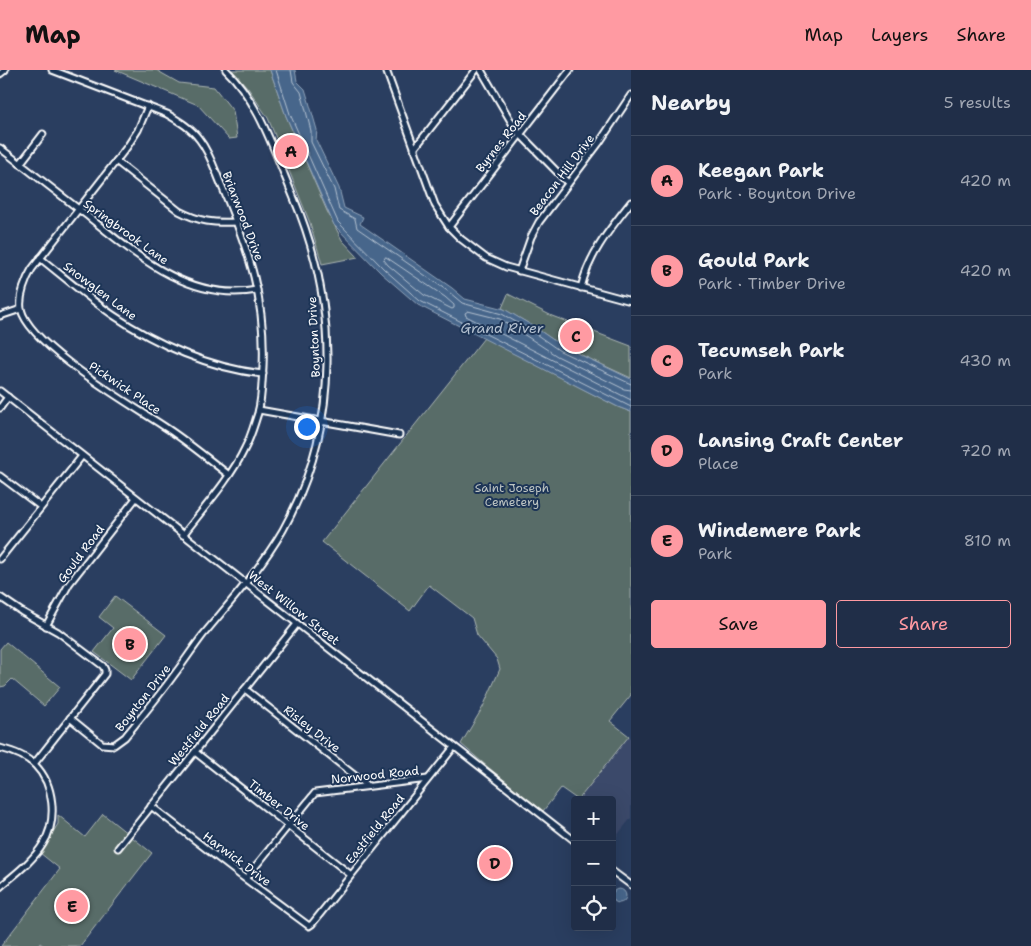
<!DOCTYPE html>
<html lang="en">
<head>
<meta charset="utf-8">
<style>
	:root { --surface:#202e48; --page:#28364f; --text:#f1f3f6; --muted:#a2a8b4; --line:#3d4a60; --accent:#ff9aa2 }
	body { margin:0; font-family:"Shantell Sans",sans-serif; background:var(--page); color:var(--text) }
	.controls { position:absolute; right:15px; bottom:15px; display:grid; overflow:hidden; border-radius:5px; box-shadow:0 5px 20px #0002 }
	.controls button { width:45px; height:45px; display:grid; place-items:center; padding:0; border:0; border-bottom:1px solid var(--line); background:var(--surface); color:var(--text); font:25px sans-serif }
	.you { position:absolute; left:306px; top:356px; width:18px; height:18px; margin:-12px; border:4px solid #fff; border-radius:50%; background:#1a73e8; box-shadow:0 0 0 8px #1a73e833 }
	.badge { display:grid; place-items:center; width:32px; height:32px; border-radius:50%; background:var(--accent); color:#111; font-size:16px; font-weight:700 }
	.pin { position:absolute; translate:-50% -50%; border:2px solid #fff; box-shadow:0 1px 5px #0006 }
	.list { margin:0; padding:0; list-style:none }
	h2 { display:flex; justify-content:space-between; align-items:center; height:65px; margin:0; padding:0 20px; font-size:21px }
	h2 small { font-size:16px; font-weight:400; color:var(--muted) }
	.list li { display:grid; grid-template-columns:32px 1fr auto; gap:15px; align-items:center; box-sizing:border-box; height:90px; padding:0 20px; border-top:1px solid var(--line) }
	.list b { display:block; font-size:19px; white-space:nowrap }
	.list p { margin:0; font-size:16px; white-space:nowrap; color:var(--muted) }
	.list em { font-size:16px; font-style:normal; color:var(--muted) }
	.actions { display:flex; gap:10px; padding:15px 20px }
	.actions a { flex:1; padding:11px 0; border:1px solid var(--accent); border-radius:5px; text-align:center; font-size:18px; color:var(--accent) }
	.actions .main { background:var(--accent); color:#111 }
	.icon { flex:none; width:28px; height:28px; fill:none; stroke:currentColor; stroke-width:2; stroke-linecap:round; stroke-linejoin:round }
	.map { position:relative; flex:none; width:631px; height:876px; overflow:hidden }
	header { display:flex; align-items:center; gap:30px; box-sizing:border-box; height:70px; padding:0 25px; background:var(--accent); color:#111 }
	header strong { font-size:24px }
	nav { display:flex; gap:28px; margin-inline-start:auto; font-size:18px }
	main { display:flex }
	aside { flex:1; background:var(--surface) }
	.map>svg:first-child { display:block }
</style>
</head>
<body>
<header>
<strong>Map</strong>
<nav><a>Map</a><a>Layers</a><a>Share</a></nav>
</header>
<main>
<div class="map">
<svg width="631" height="876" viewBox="0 0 631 876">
	<rect width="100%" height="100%" fill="#2a3e60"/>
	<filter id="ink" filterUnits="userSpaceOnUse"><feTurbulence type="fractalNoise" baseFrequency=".02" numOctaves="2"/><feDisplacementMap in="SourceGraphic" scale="10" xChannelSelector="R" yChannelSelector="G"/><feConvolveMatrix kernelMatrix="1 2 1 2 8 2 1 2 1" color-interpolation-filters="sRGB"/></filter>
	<g filter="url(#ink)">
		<polygon fill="#3a486b" points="629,666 631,668 631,748 612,772 612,730 578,730"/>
		<g fill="#596c67" stroke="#acb6b3">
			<polygon points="115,0 156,0 179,13 214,17 233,41 237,68 229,69 198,35"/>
			<polygon points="232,0 270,0 286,46 327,141 342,170 358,187 322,194 310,153 268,48 248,18"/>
			<polygon points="508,224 552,246 631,276 631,308 562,276 533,256 502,238"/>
			<polygon points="484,268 618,337 631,342 631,625 610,651 629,666 578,730 561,718 543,741 489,698 461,674 483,637 500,599 497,589 477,565 472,548 429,515 410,541 322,472"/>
			<polygon points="115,526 166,565 131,610 94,582 113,558 99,547"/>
			<polygon points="6,572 60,617 44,636 12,609 5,616 0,617 0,579"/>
			<polygon points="103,744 152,783 80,876 44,876 40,873 38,876 1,876 60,799 40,783 58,754 58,745 85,767"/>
		</g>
		<g fill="#46668b" stroke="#90a3b9">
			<polygon points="270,0 295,0 297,11 305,19 309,32 317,60 316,70 339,118 344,138 363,147 360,154 452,218 465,229 504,239 533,256 562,276 631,309 631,342 618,337 418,235 381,203 334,155 286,46"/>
			<circle cx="619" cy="826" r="7"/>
		</g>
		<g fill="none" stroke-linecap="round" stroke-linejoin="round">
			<g stroke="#b5c2d1" stroke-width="1">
				<polyline points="276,0 290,44 338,152 384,199 420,231 631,337"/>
				<polyline points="291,0 293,12 301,22 304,33 311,61 311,72 334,119 339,140 355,149 357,158 449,222 462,233 502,244 530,260 560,281 631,314"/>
				<polygon points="386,187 445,227 454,235 454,238 452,239 424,225 388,195 384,190"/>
				<polyline points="631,320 624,319 557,286 500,249 468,241 465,243 466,246 631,330"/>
			</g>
			<g stroke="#fff" stroke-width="9">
				<g id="minor">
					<path d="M52,0L167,44C179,51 191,58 199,69C211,84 216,104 224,121C249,182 266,230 263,297C262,312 262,328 258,343C254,355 251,367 245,378C231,408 203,439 183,465"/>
					<polyline points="386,0 435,135 449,157 461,169 486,188 506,197 631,231"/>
					<polyline points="481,0 516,60 568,113"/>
					<polyline points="0,4 5,0"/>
					<path d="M148,36L138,60L127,77L32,199C26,209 19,226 21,239C30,277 134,336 168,359C189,373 208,389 229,405"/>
					<path d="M0,78C28,100 57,122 85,144C134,183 188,233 257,220"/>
					<polyline points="414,79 476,0"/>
					<path d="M116,91L179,141C200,152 213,153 236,152"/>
					<polyline points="20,94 43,64"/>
					<polyline points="449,157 570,0"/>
					<path d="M40,188C64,207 88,228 113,245C157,275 210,298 263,304"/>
					<polyline points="519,201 531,167 539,152 599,73 631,25"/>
					<path d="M581,218C589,184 610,159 631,132"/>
					<polyline points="0,246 21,239"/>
					<polyline points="0,321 575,771"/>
					<polyline points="0,338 8,327"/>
					<polyline points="259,340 399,365"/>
					<polyline points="0,406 41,437"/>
					<polyline points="0,489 82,386"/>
					<polyline points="0,527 22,542 58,562 103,596 105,600 105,604 34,694"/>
					<polyline points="46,556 69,514 136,428"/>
					<polyline points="245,619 368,716"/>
					<path d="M70,648L102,674L114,675L125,667C142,646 159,626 174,605C184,592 193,578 203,565C231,531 261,498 283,460C341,355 339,235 293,126C275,84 259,31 226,0"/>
					<path d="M0,678C12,681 26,686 35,695C54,714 58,750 43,774C33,791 15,804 0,817"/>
					<polyline points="195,682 351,805"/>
					<polyline points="151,736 240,805 309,856 312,854 454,677"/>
					<polyline points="118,778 297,554"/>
					<polyline points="612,801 631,815"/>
					<polyline points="246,808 315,723 428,709"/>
				</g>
			</g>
			<use href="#minor" stroke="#1d3557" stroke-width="5"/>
		</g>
	</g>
	<g text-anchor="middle" stroke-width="4" stroke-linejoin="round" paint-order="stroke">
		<g font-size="12" fill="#fff" stroke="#1d3557">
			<text transform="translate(501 72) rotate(-52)" y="4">Byrnes Road</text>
			<text transform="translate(562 105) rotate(-53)" y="4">Beacon Hill Drive</text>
			<text transform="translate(243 146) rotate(69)" y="4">Briarwood Drive</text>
			<text transform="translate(126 162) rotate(36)" y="4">Springbrook Lane</text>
			<text transform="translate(100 221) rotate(37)" y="4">Snowglen Lane</text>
			<text transform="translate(314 267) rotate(-93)" y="4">Boynton Drive</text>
			<text transform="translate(125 318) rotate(34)" y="4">Pickwick Place</text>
			<text transform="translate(81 484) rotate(-53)" y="4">Gould Road</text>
			<text transform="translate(294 538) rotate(38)" y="4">West Willow Street</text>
			<text transform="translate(143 628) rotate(-52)" y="4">Boynton Drive</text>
			<text transform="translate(312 659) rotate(38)" y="4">Risley Drive</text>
			<text transform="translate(199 660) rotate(-51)" y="4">Westfield Road</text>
			<text transform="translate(375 705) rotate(-6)" y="4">Norwood Road</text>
			<text transform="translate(279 735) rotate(38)" y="4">Timber Drive</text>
			<text transform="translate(375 759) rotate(-51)" y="4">Eastfield Road</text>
			<text transform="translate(237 789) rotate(37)" y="4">Harwick Drive</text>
		</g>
		<g font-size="12" fill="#bdc4c2" stroke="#1d3557">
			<text x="512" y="422">Saint Joseph<tspan x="512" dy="14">Cemetery</tspan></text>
		</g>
		<g font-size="14" font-style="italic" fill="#b5c2d1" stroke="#1d3557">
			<text x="502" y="263">Grand River</text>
		</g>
	</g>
</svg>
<div class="controls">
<button>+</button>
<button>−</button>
<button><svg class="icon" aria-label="locate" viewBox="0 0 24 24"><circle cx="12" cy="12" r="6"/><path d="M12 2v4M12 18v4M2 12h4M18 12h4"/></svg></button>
</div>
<div class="you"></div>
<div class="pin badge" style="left:291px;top:81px">A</div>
<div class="pin badge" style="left:130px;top:574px">B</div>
<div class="pin badge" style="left:576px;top:266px">C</div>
<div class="pin badge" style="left:495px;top:793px">D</div>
<div class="pin badge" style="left:72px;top:836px">E</div>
</div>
<aside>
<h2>Nearby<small>5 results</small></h2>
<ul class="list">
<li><span class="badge">A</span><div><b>Keegan Park</b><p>Park · Boynton Drive</p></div><em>420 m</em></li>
<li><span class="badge">B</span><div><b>Gould Park</b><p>Park · Timber Drive</p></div><em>420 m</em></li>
<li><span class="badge">C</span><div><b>Tecumseh Park</b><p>Park</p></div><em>430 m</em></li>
<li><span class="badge">D</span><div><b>Lansing Craft Center</b><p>Place</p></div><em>720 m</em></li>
<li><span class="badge">E</span><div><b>Windemere Park</b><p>Park</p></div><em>810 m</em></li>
</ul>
<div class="actions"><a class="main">Save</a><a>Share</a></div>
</aside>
</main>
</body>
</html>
